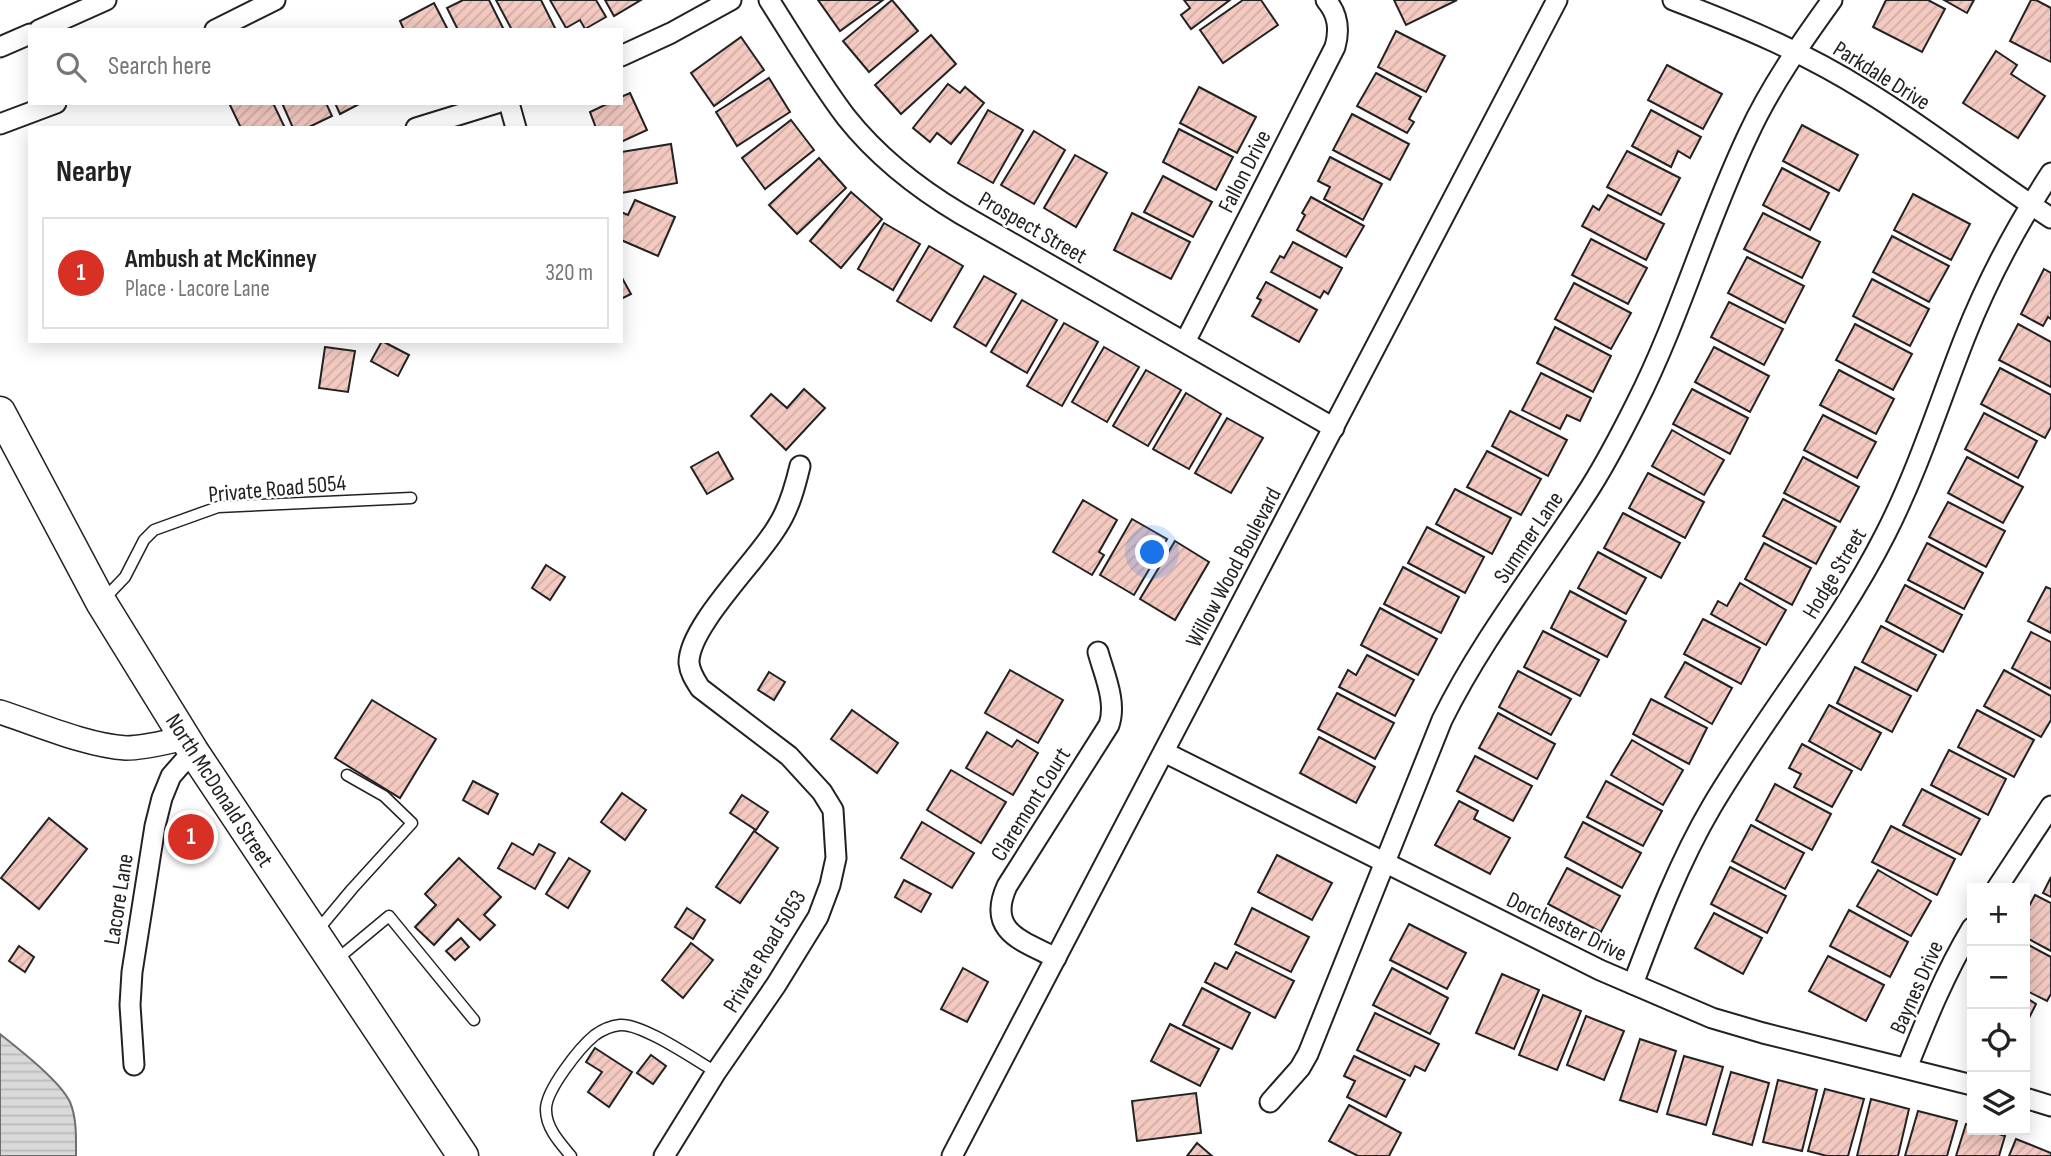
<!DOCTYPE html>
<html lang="en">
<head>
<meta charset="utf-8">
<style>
	:root { --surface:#fff; --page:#f2f2f2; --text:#222; --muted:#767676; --line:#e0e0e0; --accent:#d93025 }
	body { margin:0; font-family:"Sofia Sans Condensed",sans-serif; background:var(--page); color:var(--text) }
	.controls { position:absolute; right:21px; bottom:21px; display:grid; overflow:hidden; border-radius:0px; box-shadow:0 4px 18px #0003 }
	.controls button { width:63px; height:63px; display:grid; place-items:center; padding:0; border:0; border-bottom:2px solid var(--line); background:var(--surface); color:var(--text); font:35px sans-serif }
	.you { position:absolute; left:1153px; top:553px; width:24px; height:24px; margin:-18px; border:5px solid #fff; border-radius:50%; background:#1a73e8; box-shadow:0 0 0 10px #1a73e833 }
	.badge { display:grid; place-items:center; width:46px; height:46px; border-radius:50%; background:var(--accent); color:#fff; font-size:23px; font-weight:700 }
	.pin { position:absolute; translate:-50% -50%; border:4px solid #fff; box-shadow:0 2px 7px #0006 }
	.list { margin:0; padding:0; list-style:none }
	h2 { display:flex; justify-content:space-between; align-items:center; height:91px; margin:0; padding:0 28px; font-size:30px }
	h2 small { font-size:23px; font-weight:400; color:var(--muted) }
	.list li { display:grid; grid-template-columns:46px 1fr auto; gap:21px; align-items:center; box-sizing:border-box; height:112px; margin:0 14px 14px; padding:0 14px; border:2px solid var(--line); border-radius:0px }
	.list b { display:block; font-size:26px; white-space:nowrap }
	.list p { margin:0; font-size:23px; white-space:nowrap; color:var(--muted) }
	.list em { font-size:23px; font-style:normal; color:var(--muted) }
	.icon { flex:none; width:38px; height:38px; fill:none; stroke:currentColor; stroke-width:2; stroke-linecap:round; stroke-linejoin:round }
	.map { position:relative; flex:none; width:2051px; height:1156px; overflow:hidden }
	.search { position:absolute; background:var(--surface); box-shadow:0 4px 18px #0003; left:28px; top:28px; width:595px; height:77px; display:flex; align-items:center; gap:18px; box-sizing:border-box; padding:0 24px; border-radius:0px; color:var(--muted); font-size:26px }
	.panel { position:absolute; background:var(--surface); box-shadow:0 4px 18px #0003; left:28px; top:126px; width:595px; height:217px; border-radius:0px }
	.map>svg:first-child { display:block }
</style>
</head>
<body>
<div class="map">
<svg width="2051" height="1156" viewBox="0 0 2051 1156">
	<defs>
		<pattern id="water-rules" width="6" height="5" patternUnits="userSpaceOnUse" patternTransform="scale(1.75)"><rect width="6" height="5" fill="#d9d9d9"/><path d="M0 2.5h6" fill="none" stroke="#bababa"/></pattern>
		<pattern id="building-hatch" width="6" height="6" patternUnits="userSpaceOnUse" patternTransform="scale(1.75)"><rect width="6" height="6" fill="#f3c9c0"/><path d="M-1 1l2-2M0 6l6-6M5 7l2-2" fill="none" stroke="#d0aca5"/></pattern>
	</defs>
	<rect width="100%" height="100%" fill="#fff"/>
	<path fill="url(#water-rules)" stroke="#6f6f6f" stroke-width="2" d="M0,1034C19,1049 60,1081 70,1102C77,1119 76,1138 76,1156H0Z"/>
	<g fill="url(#building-hatch)" stroke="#222" stroke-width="2">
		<polygon points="463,0 489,0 504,30 458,30 447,8"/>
		<polygon points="496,0 541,0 556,30 512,30"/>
		<polygon points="550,0 596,0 606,17 585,29 580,20 566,28"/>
		<polygon points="605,0 641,0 614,16"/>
		<polygon points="818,0 883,0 840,31"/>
		<polygon points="892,0 918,31 869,72 843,41"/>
		<polygon points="1184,0 1230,0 1191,29 1181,15 1190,8"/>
		<polygon points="1243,0 1261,0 1278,25 1223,63 1200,30"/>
		<polygon points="1394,0 1457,0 1406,25"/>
		<polygon points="1886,0 1928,0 1945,9 1922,52 1873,27"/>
		<polygon points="1944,0 1974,0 1967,13"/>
		<polygon points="2031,0 2036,0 2051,8 2051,62 2010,41"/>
		<polygon points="434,3 448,30 404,30 400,21"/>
		<polygon points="1396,31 1445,56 1426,92 1378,67"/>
		<polygon points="931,35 956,64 901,114 875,85"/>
		<polygon points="741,37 764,70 714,106 691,73"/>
		<polygon points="1996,51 2017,65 2011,74 2045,96 2018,138 1963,103"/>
		<polygon points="1667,65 1722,94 1703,129 1648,100"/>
		<polygon points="1376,73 1421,97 1409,119 1414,122 1407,133 1357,106"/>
		<polygon points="769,78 790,112 737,146 716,112"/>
		<polygon points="948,84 960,93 965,87 984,103 951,144 937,133 930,142 913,128"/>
		<polygon points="1199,87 1256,117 1237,153 1180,123"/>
		<polygon points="630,93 647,130 621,142 621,128 596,128 590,112 609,103 621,103 621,97"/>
		<polygon points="229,103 273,103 285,128 241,128"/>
		<polygon points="282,103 326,103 332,116 307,128 293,128"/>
		<polygon points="335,103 361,103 340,114"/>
		<polygon points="988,110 1023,130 993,183 958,163"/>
		<polygon points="1651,110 1701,137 1690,158 1678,151 1671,167 1632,146"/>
		<polygon points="1352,114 1409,144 1390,180 1333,150"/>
		<polygon points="791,120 814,150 765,189 742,158"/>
		<polygon points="1802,125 1858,155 1839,191 1783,161"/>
		<polygon points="1179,129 1233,157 1216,190 1163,162"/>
		<polygon points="1034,131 1065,150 1034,204 1001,185"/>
		<polygon points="671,144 677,183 621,193 621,152"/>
		<polygon points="1627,151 1680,178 1661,215 1607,187"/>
		<polygon points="1075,155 1107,173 1076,227 1044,208"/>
		<polygon points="1330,157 1382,184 1363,220 1324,199 1330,187 1318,181"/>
		<polygon points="819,158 846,188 797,234 769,205"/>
		<polygon points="1782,168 1829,193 1810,230 1763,205"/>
		<polygon points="1163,176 1212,202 1193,237 1144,212"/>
		<polygon points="851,192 882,219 841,268 810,241"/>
		<polygon points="1913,194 1970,224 1951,260 1894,230"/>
		<polygon points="1608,195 1664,224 1646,260 1582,226 1593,206 1599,210"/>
		<polygon points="1311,197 1364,226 1346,257 1297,230 1305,215 1302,213"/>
		<polygon points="635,200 675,217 658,256 621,240 621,212 628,215"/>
		<polygon points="1132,213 1190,242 1171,279 1114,250"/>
		<polygon points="1763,213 1820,242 1802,278 1744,249"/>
		<polygon points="884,223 920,244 893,290 858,269"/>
		<polygon points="1892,236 1949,266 1929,302 1873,272"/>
		<polygon points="1591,239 1647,268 1628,304 1572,275"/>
		<polygon points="1293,242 1342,268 1328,294 1324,291 1320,298 1271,272 1280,256 1284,258"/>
		<polygon points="929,246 963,266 931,321 897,301"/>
		<polygon points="1747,257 1804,286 1785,323 1728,293"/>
		<polygon points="2044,269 2051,273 2051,319 2048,317 2043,326 2021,314"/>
		<polygon points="621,276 631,294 621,299"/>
		<polygon points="984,276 1016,294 986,346 954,327"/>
		<polygon points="1872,279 1929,309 1910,346 1853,316"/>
		<polygon points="1266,282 1317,310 1299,342 1252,316 1261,300 1257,298"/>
		<polygon points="1574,283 1631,313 1611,349 1555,319"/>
		<polygon points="1022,300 1057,320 1027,373 991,352"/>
		<polygon points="1729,302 1783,329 1764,365 1711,337"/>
		<polygon points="1064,323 1098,342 1062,406 1027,386"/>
		<polygon points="1855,324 1912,354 1893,390 1836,360"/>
		<polygon points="2018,324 2051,342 2051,387 1999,360"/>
		<polygon points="1555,327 1611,356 1593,392 1537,363"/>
		<polygon points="382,341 409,355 398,376 371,361"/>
		<polygon points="325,347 355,351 348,392 319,388"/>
		<polygon points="1104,347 1139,367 1107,422 1072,402"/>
		<polygon points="1714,347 1769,376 1750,412 1695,382"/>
		<polygon points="2000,368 2051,395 2051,427 2045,438 1981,404"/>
		<polygon points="1146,370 1181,390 1148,446 1113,426"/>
		<polygon points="1839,370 1894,399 1876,434 1820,405"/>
		<polygon points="1541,373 1591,398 1580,421 1567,415 1560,429 1522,410"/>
		<polygon points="804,389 825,408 786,450 751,416 771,394 787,408"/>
		<polygon points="1692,389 1748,418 1730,454 1673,424"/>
		<polygon points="1186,393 1221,414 1189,469 1153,449"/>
		<polygon points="1510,411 1567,440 1548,476 1492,446"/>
		<polygon points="1984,413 2037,441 2018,478 1965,449"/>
		<polygon points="1823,415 1876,442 1857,478 1804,450"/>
		<polygon points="1227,418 1263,438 1231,493 1195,473"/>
		<polygon points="1672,430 1724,460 1704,495 1652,466"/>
		<polygon points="1487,451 1541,479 1521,515 1467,487"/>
		<polygon points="718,452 733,479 707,494 691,467"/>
		<polygon points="1803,457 1859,487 1840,522 1784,493"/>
		<polygon points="1967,457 2023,487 2003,523 1948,493"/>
		<polygon points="1648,473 1704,502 1685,538 1629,508"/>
		<polygon points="1455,489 1511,518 1492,554 1436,524"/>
		<polygon points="1783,499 1836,527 1816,564 1763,536"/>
		<polygon points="1083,500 1117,520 1099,552 1104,555 1092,575 1053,552"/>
		<polygon points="1948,502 2005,531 1986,567 1929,537"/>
		<polygon points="1623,513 1680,543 1661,578 1604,548"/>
		<polygon points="1132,519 1167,539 1134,595 1100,575"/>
		<polygon points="1427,527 1484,557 1465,593 1408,563"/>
		<polygon points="1175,541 1209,562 1175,620 1140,599"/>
		<polygon points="1764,543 1811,568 1792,605 1745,579"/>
		<polygon points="1927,543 1983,573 1964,609 1908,580"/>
		<polygon points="1598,552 1646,578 1626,614 1578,588"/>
		<polygon points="546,565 565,577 550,600 532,588"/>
		<polygon points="1403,567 1459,597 1441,633 1384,604"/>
		<polygon points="1740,583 1786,610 1766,645 1711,614 1718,601 1727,606"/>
		<polygon points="1905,585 1962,615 1943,652 1886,621"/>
		<polygon points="2046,587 2051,589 2051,633 2028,621"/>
		<polygon points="1570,591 1626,621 1607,657 1551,628"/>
		<polygon points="1380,608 1437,639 1418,675 1361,645"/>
		<polygon points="1703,619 1760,648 1741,684 1684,654"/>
		<polygon points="1881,626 1936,655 1917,691 1862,662"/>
		<polygon points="1543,631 1599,660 1580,696 1524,667"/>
		<polygon points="2031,632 2051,642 2051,689 2012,668"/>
		<polygon points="1367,655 1414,680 1395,716 1339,687 1348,670 1356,675"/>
		<polygon points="1685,662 1732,688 1712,724 1665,697"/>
		<polygon points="1855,667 1911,696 1892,732 1837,703"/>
		<polygon points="1010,670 1063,700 1038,743 985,713"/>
		<polygon points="2004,670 2051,696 2051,720 2041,737 1984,706"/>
		<polygon points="1518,671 1571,699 1551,735 1499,707"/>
		<polygon points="769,672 785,682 774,700 758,690"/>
		<polygon points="1337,693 1394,723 1375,759 1318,729"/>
		<polygon points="1651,699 1707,728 1689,764 1633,734"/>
		<polygon points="372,700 436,739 400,798 335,758"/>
		<polygon points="1829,705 1881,733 1861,770 1809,741"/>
		<polygon points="852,710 898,743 877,773 831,739"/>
		<polygon points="1977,710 2034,740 2014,777 1958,747"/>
		<polygon points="1498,713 1555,744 1537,779 1479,748"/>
		<polygon points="987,732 1012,747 1017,740 1038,753 1013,795 966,768"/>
		<polygon points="1319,737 1375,767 1356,803 1300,773"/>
		<polygon points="1632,740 1683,770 1663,805 1611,775"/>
		<polygon points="1802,744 1852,771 1832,807 1794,787 1801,774 1789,768"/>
		<polygon points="1949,750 2006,779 1988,815 1931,785"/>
		<polygon points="1475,756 1532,786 1513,821 1457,791"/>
		<polygon points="951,770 1006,802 981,843 927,810"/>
		<polygon points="473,781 498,794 488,814 463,800"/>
		<polygon points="1606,781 1662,811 1643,846 1587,817"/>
		<polygon points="1775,784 1831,814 1812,850 1756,820"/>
		<polygon points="1922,789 1980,819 1961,855 1903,825"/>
		<polygon points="622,793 646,810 625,840 601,822"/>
		<polygon points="742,795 768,812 756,830 730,813"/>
		<polygon points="1459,801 1478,811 1474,819 1510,838 1490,874 1435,845"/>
		<polygon points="49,818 87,849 39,909 1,878"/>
		<polygon points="922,822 974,853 952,888 901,858"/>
		<polygon points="1583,822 1641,853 1622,888 1565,857"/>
		<polygon points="1751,825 1804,853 1785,889 1732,861"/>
		<polygon points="1891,826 1955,859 1937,895 1872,862"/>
		<polygon points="754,831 778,848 740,903 716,887"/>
		<polygon points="512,843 533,855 539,844 555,853 535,889 498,868"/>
		<polygon points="1277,855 1332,883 1312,920 1258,892"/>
		<polygon points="459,858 501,897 484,915 495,925 480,940 458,919 434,945 415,927 436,905 425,894"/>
		<polygon points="569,858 590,871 568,908 546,894"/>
		<polygon points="1730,867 1786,896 1767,933 1711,904"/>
		<polygon points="1567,868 1620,896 1601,932 1548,904"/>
		<polygon points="1878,870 1931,901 1911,936 1857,906"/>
		<polygon points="2051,877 2051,897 2043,893"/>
		<polygon points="904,880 931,894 921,912 895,897"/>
		<polygon points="2035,895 2051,903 2051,951 2025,937 2025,914"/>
		<polygon points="687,908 705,920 693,939 675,927"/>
		<polygon points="1252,908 1309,937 1291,972 1235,944"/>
		<polygon points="1849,910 1908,942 1890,977 1830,946"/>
		<polygon points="1714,913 1762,938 1743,974 1695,948"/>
		<polygon points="1409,924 1466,953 1447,989 1390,960"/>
		<polygon points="461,938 469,947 455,960 446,951"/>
		<polygon points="691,943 713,960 683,998 662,980"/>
		<polygon points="2025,943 2051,957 2051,994 2047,1001 2025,990"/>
		<polygon points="19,946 34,957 25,972 9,961"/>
		<polygon points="1236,952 1294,981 1275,1018 1205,982 1215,963 1227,969"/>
		<polygon points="1828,956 1884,985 1866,1021 1809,991"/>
		<polygon points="963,968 988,982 967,1022 941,1009"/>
		<polygon points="1392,968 1448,998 1430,1034 1373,1005"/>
		<polygon points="1502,974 1539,990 1514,1049 1476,1033"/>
		<polygon points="1202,988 1250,1013 1232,1049 1183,1025"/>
		<polygon points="1543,995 1581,1011 1557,1070 1519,1055"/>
		<polygon points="2025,997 2036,1004 2025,1026"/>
		<polygon points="1375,1013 1439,1044 1425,1071 1415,1066 1410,1076 1357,1050"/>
		<polygon points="1586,1016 1624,1031 1604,1080 1567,1065"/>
		<polygon points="1170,1024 1219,1049 1200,1086 1151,1061"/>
		<polygon points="1640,1039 1676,1051 1657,1112 1620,1100"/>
		<polygon points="595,1048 632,1072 609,1107 588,1092 602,1072 586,1062"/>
		<polygon points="651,1055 666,1066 653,1084 637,1073"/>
		<polygon points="1354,1056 1405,1080 1386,1117 1347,1097 1355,1081 1344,1076"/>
		<polygon points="1684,1056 1723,1067 1706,1125 1667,1114"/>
		<polygon points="1731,1072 1769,1083 1752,1145 1713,1134"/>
		<polygon points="1778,1080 1817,1090 1802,1151 1763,1142"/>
		<polygon points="1825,1089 1864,1099 1848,1156 1827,1156 1808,1151"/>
		<polygon points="1196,1093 1201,1133 1137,1141 1132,1101"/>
		<polygon points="1871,1099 1909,1109 1898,1156 1857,1156"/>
		<polygon points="1349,1105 1401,1133 1389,1156 1358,1156 1329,1141"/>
		<polygon points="1918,1111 1957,1121 1947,1156 1905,1156"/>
		<polygon points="1966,1124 1972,1126 1972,1130 1986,1130 2005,1136 1999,1156 1956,1156"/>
		<polygon points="2016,1139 2051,1153 2051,1156 2009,1156"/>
		<polygon points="1197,1143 1212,1156 1187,1156"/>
	</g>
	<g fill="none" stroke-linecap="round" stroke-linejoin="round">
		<g stroke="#222" stroke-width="13">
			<g id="service">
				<polyline points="104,599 125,577 144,540 154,530 218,507 411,498"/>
				<polyline points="317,931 352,889 412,823 384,796 347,775"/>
				<polyline points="336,960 389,916 474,1020"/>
				<path d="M571,1156C560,1143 546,1128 546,1110C545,1091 580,1047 595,1035C602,1030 611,1026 620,1025C642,1023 695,1060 716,1072"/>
			</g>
		</g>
		<g stroke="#222" stroke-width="23">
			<g id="minor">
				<path d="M769,0C794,39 818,80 846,117C877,156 919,189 961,214L1334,428"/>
				<path d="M1673,0C1741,26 1804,52 1866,91C1930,130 1988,177 2051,218"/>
				<polyline points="39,30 106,0"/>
				<polyline points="215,30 275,0"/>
				<polyline points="0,47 30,34"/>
				<polyline points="621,56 671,33 731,0"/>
				<polyline points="509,103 516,128"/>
				<polyline points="0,124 56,103"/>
				<polyline points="416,128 497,103"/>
				<path d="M1185,342L1335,47C1340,29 1338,14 1326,0"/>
				<polyline points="1164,752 1600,970 1712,1018 1763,1033 1972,1085"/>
				<polyline points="1997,888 2051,806"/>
				<path d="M1056,958C1023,941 986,932 1007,886L1109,725C1117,702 1104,674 1098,652"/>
				<path d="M1633,984C1656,923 1679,862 1712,806C1767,713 1837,630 1886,533C1918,470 1939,403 1965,337C1988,279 2017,225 2051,173"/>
				<polyline points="134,1065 130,1005 132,972 155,826 162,798 171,776 193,751"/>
				<path d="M1907,1068C1926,1020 1945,973 1972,928"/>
				<polyline points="2025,1098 2051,1106"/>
				<path d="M1270,1102L1300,1068L1308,1054L1442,720C1483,637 1541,565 1590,488C1607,461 1622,432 1636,404C1680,317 1706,223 1748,135C1770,87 1801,43 1832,0"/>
				<path d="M664,1156L716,1072L776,985L818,917L830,885L836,858L833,810L822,792L789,756L700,688C695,680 690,673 689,663C688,627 757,561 777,527C789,509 795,487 800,466"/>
				<polyline points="952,1156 1557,0"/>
			</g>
		</g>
		<g stroke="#222" stroke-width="26">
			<path id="tertiary" d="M0,712C37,724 88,746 126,748C146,748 166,742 185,738"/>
		</g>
		<g stroke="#222" stroke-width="33">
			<polyline id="primary" points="0,412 101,602 193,751 463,1156"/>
		</g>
		<use href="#service" stroke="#fff" stroke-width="10"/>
		<use href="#minor" stroke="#fff" stroke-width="19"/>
		<use href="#tertiary" stroke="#fff" stroke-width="23"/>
		<use href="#primary" stroke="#fff" stroke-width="30"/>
	</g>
	<g text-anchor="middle" stroke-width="5" stroke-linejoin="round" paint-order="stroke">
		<g font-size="23" fill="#222" stroke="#fff">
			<text transform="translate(1882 75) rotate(32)" y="8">Parkdale Drive</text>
			<text transform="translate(1244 171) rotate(-63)" y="8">Fallon Drive</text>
			<text transform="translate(1033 227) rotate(30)" y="8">Prospect Street</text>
			<text transform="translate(277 488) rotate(-5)" y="8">Private Road 5054</text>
			<text transform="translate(1528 537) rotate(-56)" y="8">Summer Lane</text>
			<text transform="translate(1233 567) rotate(-62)" y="8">Willow Wood Boulevard</text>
			<text transform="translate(1834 573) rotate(-59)" y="8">Hodge Street</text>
			<text transform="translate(220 790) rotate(57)" y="8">North McDonald Street</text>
			<text transform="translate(1030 804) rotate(-58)" y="8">Claremont Court</text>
			<text transform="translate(118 899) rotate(-81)" y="8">Lacore Lane</text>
			<text transform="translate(1567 926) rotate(26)" y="8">Dorchester Drive</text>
			<text transform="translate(764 951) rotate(-59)" y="8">Private Road 5053</text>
			<text transform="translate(1916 987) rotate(-66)" y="8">Baynes Drive</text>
		</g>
	</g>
</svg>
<div class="controls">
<button>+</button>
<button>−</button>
<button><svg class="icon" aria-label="locate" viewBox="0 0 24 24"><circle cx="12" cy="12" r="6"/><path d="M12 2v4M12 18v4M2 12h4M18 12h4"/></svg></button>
<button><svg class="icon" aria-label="layers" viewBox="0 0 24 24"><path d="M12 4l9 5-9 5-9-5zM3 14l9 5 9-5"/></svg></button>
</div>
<div class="you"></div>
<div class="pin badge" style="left:191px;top:837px">1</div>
<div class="search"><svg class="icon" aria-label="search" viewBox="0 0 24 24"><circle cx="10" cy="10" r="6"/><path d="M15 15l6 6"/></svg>Search here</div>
<section class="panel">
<h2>Nearby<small></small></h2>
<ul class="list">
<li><span class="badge">1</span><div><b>Ambush at McKinney</b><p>Place · Lacore Lane</p></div><em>320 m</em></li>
</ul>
</section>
</div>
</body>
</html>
